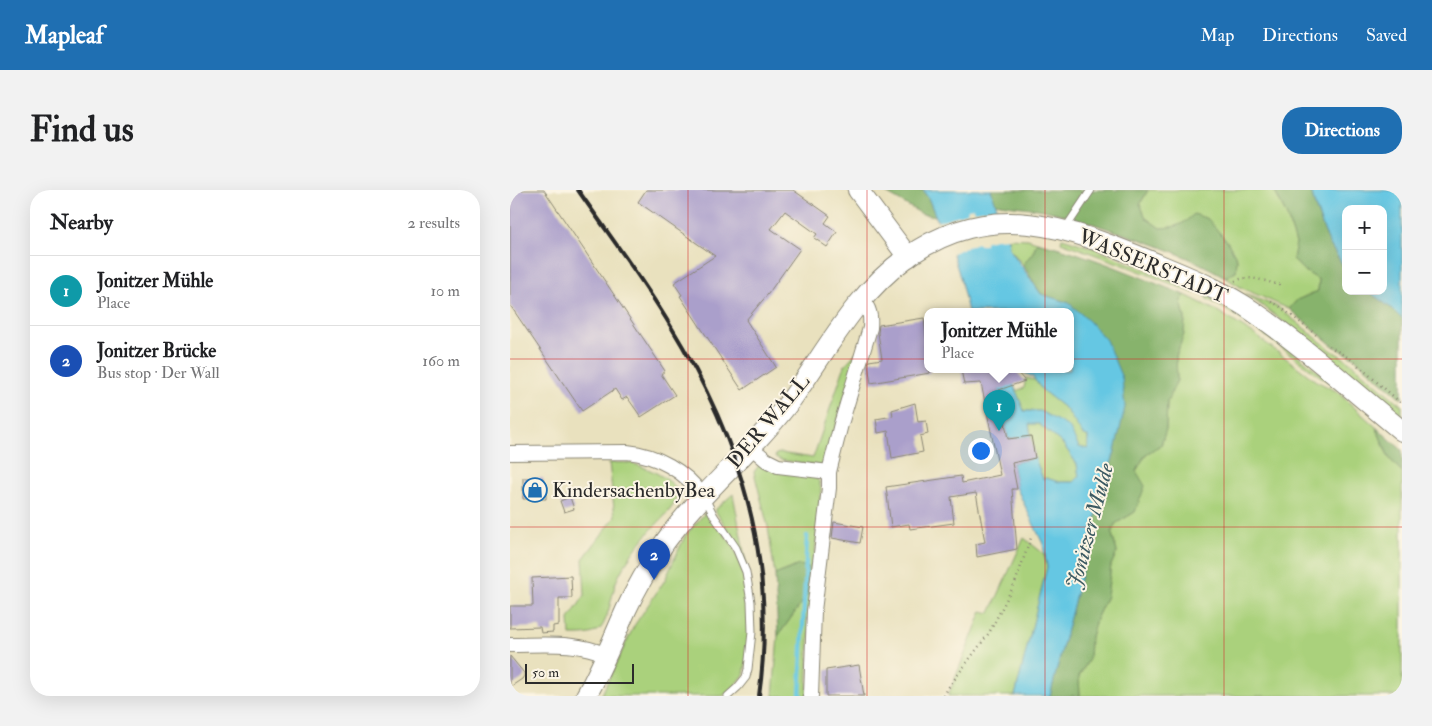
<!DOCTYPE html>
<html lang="en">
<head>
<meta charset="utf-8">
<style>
	:root { --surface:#fff; --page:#f2f2f2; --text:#202124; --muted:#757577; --line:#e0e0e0; --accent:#1f6fb2 }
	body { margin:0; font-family:"IM FELL Double Pica",serif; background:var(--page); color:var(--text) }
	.controls { position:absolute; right:15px; top:15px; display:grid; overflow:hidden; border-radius:10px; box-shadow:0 5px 20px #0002 }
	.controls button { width:45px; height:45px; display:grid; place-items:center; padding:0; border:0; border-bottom:1px solid var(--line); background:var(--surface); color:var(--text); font:25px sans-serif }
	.scale { position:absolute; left:15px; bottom:12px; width:109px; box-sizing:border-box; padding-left:5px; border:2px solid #2b2b2b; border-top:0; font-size:14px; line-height:18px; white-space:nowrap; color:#2b2b2b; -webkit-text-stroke:4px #fcf5e5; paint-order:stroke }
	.you { position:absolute; left:470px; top:260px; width:18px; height:18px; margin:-12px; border:4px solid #fff; border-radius:50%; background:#1a73e8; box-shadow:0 0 0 8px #1a73e833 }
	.badge { display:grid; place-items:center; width:32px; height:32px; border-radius:50%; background:var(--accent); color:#fff; font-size:16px; font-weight:700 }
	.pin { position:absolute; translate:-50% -41px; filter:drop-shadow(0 1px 2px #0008) }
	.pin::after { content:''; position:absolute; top:26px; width:18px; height:15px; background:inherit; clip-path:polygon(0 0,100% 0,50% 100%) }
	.popup { position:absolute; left:414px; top:118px; width:150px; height:65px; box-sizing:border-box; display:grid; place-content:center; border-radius:10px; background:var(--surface); filter:drop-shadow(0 1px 4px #0005); font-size:16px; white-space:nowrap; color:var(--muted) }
	.popup b { font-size:19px; color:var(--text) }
	.popup::after { content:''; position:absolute; left:50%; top:100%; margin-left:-10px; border:10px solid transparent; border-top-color:var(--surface) }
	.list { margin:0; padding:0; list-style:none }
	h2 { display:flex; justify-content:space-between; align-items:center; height:65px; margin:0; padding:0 20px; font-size:21px }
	h2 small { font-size:16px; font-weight:400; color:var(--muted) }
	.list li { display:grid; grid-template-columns:32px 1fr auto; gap:15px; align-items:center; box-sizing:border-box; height:70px; padding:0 20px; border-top:1px solid var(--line) }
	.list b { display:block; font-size:19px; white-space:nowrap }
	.list p { margin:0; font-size:16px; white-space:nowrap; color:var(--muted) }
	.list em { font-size:16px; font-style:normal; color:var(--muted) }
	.map { position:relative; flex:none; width:892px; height:506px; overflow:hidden; border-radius:20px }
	header { display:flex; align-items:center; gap:30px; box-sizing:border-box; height:70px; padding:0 25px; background:var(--accent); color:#fff }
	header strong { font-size:24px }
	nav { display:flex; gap:28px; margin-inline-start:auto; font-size:18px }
	.intro { display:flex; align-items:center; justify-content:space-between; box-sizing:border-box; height:120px; padding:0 30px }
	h1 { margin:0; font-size:35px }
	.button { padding:12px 22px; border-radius:20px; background:var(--accent); color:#fff; font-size:18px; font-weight:700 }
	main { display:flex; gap:30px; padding:0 30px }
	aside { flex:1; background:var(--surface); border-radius:20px; box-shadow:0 5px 20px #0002 }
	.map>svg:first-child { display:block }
</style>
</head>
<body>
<header>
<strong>Mapleaf</strong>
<nav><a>Map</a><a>Directions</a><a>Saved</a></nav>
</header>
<div class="intro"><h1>Find us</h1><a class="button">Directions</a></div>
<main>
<aside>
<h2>Nearby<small>2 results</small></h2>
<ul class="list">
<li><span class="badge" style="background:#0f9aa8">1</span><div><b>Jonitzer Mühle</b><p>Place</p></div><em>10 m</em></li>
<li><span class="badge" style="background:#1a4fb4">2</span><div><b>Jonitzer Brücke</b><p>Bus stop · Der Wall</p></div><em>160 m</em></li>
</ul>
</aside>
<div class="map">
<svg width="892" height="506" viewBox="0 0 892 506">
	<rect width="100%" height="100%" fill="#fcf5e5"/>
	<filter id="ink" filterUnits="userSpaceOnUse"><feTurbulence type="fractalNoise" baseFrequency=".02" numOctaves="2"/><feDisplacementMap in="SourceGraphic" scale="10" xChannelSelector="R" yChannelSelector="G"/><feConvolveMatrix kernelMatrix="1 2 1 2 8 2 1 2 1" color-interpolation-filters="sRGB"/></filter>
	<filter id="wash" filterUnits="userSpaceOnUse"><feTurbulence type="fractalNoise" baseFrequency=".0096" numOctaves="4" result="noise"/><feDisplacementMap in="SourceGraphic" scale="20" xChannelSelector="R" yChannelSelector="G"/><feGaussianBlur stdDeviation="1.12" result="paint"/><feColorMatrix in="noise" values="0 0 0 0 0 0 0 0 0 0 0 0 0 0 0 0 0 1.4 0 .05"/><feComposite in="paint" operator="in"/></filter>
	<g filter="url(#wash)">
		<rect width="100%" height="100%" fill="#e9e1be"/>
		<g fill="#aad17c" stroke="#6a7e54">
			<path d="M638,0H764L776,24L786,53L783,69L793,80L809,89L808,101L787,110L779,119L732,98L715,87L726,82L727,69L718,53L710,43L684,24C672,36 666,37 650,38L636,28L630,14Z"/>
			<polygon points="498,48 518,49 527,52 523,62 513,75 499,58"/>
			<polygon points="552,48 583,58 687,101 684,103 624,79 551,52"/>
			<polygon points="735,104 768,117 821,160 840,172 892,216 892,228 757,119"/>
			<polygon points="675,105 709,122 748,147 806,191 826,201 866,237 879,268 892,282 892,506 570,506 569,486 579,469 580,450 586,429 597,406 601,375 607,362 602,344 605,334 625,322 626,281 636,264 651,255 656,239 657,212 667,190 666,166 674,144 675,128 671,111"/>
			<path d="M695,105L733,123L827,196C808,187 793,173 776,161C751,142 725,124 697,109Z"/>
			<polygon points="350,158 314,274 310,276 271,270 265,267 266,264 270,263 303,268 335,175"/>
			<polygon points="516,188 525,190 532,200 556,219 573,245 578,246 578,259 569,257 530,221 514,221 506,201 514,198"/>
			<polygon points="519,234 529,234 553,254 567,274 569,287 564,292 549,292 536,288 533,289 525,268"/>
			<path d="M99,273C105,273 112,272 118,273C130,274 164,289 167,301C170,314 148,332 140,341C127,356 114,373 106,392C102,404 98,431 90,439C82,446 70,445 60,445L59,429L75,405L73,369L105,327Z"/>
			<polygon points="250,274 303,286 309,291 311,299 301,408 297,506 263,506 268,446 298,404 289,375 265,385 258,337 244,282"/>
			<polygon points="223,304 237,378 232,361 206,322 206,319"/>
			<polygon points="195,323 199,323 223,356 232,377 239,411 239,456 234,485 224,497 213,506 91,506 124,436 155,390 169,359 175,346"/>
			<polygon points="514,348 534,364 537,377 505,506 438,506 472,421 480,423"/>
		</g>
		<g fill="#87b36c" stroke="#596f4c">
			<polygon points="371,0 413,0 419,10 426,26 412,24"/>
			<path d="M481,0H638L630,14L636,28L650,38C666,37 672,36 684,24L698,29L718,53L727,69L726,82L715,87C681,67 642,53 605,41C584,34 563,27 542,22C523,17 504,17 485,13Z"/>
			<polygon points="764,0 801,0 805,16 819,53 836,80 836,101 858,101 881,118 892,129 892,209 844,168 822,155 779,119 787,110 808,101 809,90 793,80 783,69 786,53 776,24"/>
			<path d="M527,52C578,64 626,86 675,105L671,111L675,128L674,144L666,166L667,190L657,212L656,239L651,255L636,264L626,281L635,296L625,322L605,334L602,344L607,362L601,375L597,406L586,429L580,450L579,469L569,486L570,506H540L589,314L605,261L559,113L531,104L513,75L523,62Z"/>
			<polygon points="866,237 892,260 892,282 879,268"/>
			<polygon points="289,375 299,377 298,404 268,446 265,385"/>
		</g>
		<g fill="#65c7e3" stroke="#487987">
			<polygon points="413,0 481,0 498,50 499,58 531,104 559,113 579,131 596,150 612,188 615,217 605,261 589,314 540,506 505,506 537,377 533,354 507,299 502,273 525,268 533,289 536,288 549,292 564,292 569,287 567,274 553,254 529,234 519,234 521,246 498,249 487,190 501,188 514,221 530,221 559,237 569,257 578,259 578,246 573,245 556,219 532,200 523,187 508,180 560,180 560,122 458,122 450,87 441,58 430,37 419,10"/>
			<polygon points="801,0 892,0 892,129 881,118 858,101 873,101 873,19 836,19 836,80 819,53 805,16"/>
		</g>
		<polygon fill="#e9e1be" points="464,18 465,21 490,18 500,48 486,49 476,51 474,55 470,55 467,53 440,64 426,32 457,23 458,19"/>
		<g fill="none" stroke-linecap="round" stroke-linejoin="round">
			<polyline stroke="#65c7e3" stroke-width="4.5" points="290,506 297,346"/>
		</g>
		<g id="blocks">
			<g fill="#aa9fcb">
				<polygon points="0,0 34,0 155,181 151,184 165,205 131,227 117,207 112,210 105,199 72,221 0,115"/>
				<polygon points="136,0 283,0 320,26 315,33 327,42 317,57 304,48 307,44 275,21 261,39 290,59 258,104 236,130 266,177 232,200 170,106 172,105 164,93 205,66 128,12"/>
				<polygon points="414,128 418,163 418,180 420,180 420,183 361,193 358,174 359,171 372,169 368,143 369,135"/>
				<polygon points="451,180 505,180 515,191 489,200 498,249 521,246 525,268 502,273 507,299 502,299 507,359 467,367 466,354 475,352 466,303 441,307 444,333 400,339 399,334 381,337 376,297 451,286 452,293 490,285 471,193 454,194"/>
				<polygon points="405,213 408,232 416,231 418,244 410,246 413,262 382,268 378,241 368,243 366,229 383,226 382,220"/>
				<polygon points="13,288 33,288 34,297 36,297 36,309 13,309"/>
				<polygon points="60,307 64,319 54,322 50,311"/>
				<polygon points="324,332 353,337 350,353 322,348"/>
				<polygon points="61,386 62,408 49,408 49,435 43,436 43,442 31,443 30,437 0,438 0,416 23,416 22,388"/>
				<polygon points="0,466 14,483 14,486 12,489 0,497"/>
				<polygon points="349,475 354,506 316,506 316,480"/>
			</g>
		</g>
	</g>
	<g filter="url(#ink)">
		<use href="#blocks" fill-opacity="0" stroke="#8a8674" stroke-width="1"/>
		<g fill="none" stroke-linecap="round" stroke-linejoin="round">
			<g stroke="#8a8674" stroke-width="9">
				<g id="lane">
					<polyline points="555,39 581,0"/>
					<polyline points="195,308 204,326 226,358 236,382 241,412 242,442 238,479 236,487 228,497 218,506"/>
				</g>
			</g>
			<g stroke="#8a8674" stroke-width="16">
				<g id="street">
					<polyline points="241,257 256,270 268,276 319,282"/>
					<path d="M0,263L117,262C147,265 175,281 193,306"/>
					<path d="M0,455C33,455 67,451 97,465"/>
					<path d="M301,506L304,421L319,298V282L331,234L360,138C361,126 360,118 351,109"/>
				</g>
			</g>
			<g stroke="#8a8674" stroke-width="22">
				<g id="secondary">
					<polyline points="348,0 398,67"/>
					<path d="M76,506C92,478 103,449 116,420C127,396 141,373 155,352C192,301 243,261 281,210C317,160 345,105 396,68C481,7 558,37 645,73C679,87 714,101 744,122C796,158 843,201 892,241"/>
				</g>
			</g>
			<g stroke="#8a8674" stroke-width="2.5" stroke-dasharray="1 4" stroke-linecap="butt">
				<path d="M725,91C739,84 756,92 771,95"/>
				<polyline points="761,112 768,115 809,147"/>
				<polyline points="819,156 842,170 892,214"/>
				<polyline points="434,506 438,498 479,443 505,393 522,345"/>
			</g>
			<use href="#lane" stroke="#fff" stroke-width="7"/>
			<use href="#street" stroke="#fff" stroke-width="14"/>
			<use href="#secondary" stroke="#fff" stroke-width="20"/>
			<path stroke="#2b2b2b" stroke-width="4" d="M68,0C99,45 132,88 160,135C230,249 268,370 249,506"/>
		</g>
	</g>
	<path fill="none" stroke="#d62828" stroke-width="1" stroke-opacity="0.55" d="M178,0V506M357,0V506M535,0V506M714,0V506M0,169H892M0,337H892"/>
	<defs>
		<g id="shop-ring" transform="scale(1.25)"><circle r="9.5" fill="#fcf5e5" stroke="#1f6fb2" stroke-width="1.5"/><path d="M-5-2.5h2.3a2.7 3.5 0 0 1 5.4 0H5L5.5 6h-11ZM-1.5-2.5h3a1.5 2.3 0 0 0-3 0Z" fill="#1f6fb2"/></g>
	</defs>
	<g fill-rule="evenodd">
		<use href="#shop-ring" x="25" y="300"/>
	</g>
	<g text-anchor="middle" stroke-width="4" stroke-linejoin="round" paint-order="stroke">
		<g font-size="21" fill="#2b2b2b" stroke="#fcf5e5">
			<text transform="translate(643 76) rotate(23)" y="7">WASSERSTADT</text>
			<text transform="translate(258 231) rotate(-50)" y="7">DER WALL</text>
		</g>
		<g font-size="21" fill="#2b2b2b" stroke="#fcf5e5" text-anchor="start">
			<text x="42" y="307">KindersachenbyBea</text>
		</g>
		<g font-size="22" font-style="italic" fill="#3c5a62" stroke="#fcf5e5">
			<text transform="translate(579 336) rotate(-75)" y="8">Jonitzer Mulde</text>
		</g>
	</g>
</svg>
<div class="controls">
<button>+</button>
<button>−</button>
</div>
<div class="scale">50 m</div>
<div class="you"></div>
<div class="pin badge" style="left:489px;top:241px;background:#0f9aa8">1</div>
<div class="popup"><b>Jonitzer Mühle</b>Place</div>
<div class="pin badge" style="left:144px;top:390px;background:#1a4fb4">2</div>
</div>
</main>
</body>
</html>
